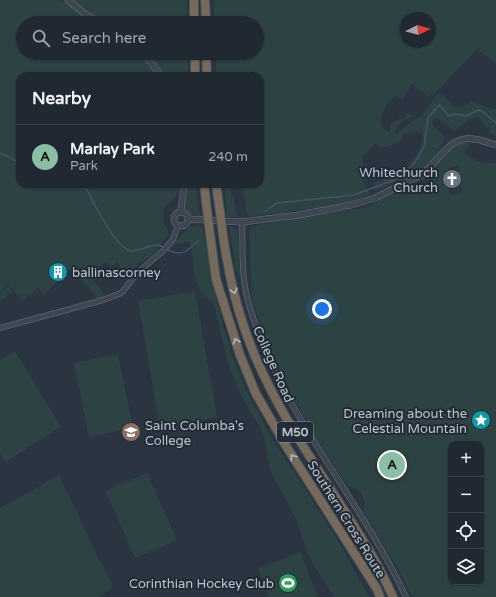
<!DOCTYPE html>
<html lang="en">
<head>
<meta charset="utf-8">
<style>
	:root { --surface:#202831; --page:#283039; --text:#f1f3f6; --muted:#a2a6ab; --line:#3d444d; --accent:#8abfa5 }
	body { margin:0; font-family:"Varela Round",sans-serif; background:var(--page); color:var(--text) }
	.controls { position:absolute; right:12px; bottom:12px; display:grid; overflow:hidden; border-radius:8px; box-shadow:0 1px 3px #0004 }
	.controls button { width:36px; height:36px; display:grid; place-items:center; padding:0; border:0; border-bottom:1px solid var(--line); background:var(--surface); color:var(--text); font:20px sans-serif }
	.compass { position:absolute; left:400px; top:12px; width:36px; height:36px; border-radius:50%; background:var(--surface); box-shadow:0 1px 3px #0004; rotate:84deg }
	.you { position:absolute; left:322px; top:309px; width:14px; height:14px; margin:-10px; border:3px solid #fff; border-radius:50%; background:#1a73e8; box-shadow:0 0 0 6px #1a73e833 }
	.badge { display:grid; place-items:center; width:26px; height:26px; border-radius:50%; background:var(--accent); color:#111; font-size:13px; font-weight:700 }
	.pin { position:absolute; translate:-50% -50%; border:2px solid #fff; box-shadow:0 1px 4px #0006 }
	.list { margin:0; padding:0; list-style:none }
	h2 { display:flex; justify-content:space-between; align-items:center; height:52px; margin:0; padding:0 16px; font-size:17px }
	h2 small { font-size:13px; font-weight:400; color:var(--muted) }
	.list li { display:grid; grid-template-columns:26px 1fr auto; gap:12px; align-items:center; box-sizing:border-box; height:64px; padding:0 16px; border-top:1px solid var(--line) }
	.list b { display:block; font-size:15px; white-space:nowrap }
	.list p { margin:0; font-size:13px; white-space:nowrap; color:var(--muted) }
	.list em { font-size:13px; font-style:normal; color:var(--muted) }
	.icon { flex:none; width:22px; height:22px; fill:none; stroke:currentColor; stroke-width:2; stroke-linecap:round; stroke-linejoin:round }
	.map { position:relative; flex:none; width:496px; height:597px; overflow:hidden }
	.search { position:absolute; background:var(--surface); box-shadow:0 1px 3px #0004; left:16px; top:16px; width:248px; height:44px; display:flex; align-items:center; gap:10px; box-sizing:border-box; padding:0 14px; border-radius:22px; color:var(--muted); font-size:15px }
	.panel { position:absolute; background:var(--surface); box-shadow:0 1px 3px #0004; left:16px; top:72px; width:248px; height:116px; border-radius:12px }
	.map>svg:first-child { display:block }
</style>
</head>
<body>
<div class="map">
<svg width="496" height="597" viewBox="0 0 496 597">
	<rect width="100%" height="100%" fill="#2a3541"/>
	<g fill="#2d4343" fill-rule="evenodd">
		<path d="M0,0H61L65,2L86,18L96,23H23V53H139L148,62L158,76H20V184H180C176,201 174,198 163,209L164,224L168,230L169,235L151,256L139,263L137,267L124,277L118,262L112,266L106,262L89,274L106,297L98,299L83,281L70,269L44,295L38,288L23,301L8,284L0,292Z"/>
		<polygon points="72,0 187,0 187,23 107,23 90,14"/>
		<path d="M214,0H496V63L477,49L430,98L412,84L403,99L395,96C388,101 377,118 382,127C384,129 387,131 390,133V124L399,119H404L406,114L415,116C405,117 396,125 395,134L417,118L422,116L437,94L444,96L454,107L465,106L471,101L493,109H496V137L491,134L489,126L485,127L479,117L468,120L454,131L438,118H435L432,122L434,127C439,129 440,134 445,136L444,140L432,159L418,172L375,191L373,186L374,182L384,180L395,171L394,176H401C410,162 425,151 422,133L414,130L403,135L400,142L382,148L375,144L362,157L364,170L368,177L363,180L370,194L355,200L314,208L250,217L246,212V205L241,184H260V76H216V53H257V23H215ZM406,18H430V42H406Z"/>
		<polygon points="147,53 188,53 188,76 163,76"/>
		<path d="M467,141L470,143L464,154C475,161 483,164 496,163V597H412L397,567L363,511C369,500 359,486 347,486L309,426L294,399L278,367L267,342L252,300L249,234L251,228L263,224L364,208L378,202L388,194H399L411,195L437,193L428,187L431,178L423,181L422,178L455,145ZM458,165L462,190L466,187L460,193L450,194L445,171ZM451,444H481V582H451Z"/>
		<path d="M187,184H196L200,217L193,214L192,215C181,207 185,196 187,184Z"/>
		<polygon points="224,184 230,184 238,217 227,217"/>
		<polygon points="201,225 204,234 211,275 223,326 235,364 249,396 274,442 305,488 344,551 369,597 334,597 313,564 306,549 296,519 270,470 264,437 260,426 249,410 239,390 232,375 224,347 214,304 202,293 194,276 192,251 189,241 177,244 166,251 190,227"/>
		<polygon points="229,226 232,227 238,232 240,280 235,266"/>
		<polygon points="8,286 13,291 2,301 0,300 0,294"/>
		<polygon points="195,291 217,417 160,427 138,301"/>
		<polygon points="15,351 61,427 5,462 0,453 0,360"/>
		<polygon points="118,354 133,428 89,437 74,363"/>
		<polygon points="147,473 177,540 135,558 106,491"/>
		<polygon points="59,475 113,588 98,597 0,597 0,508"/>
		<polygon points="300,552 318,597 269,597 258,569"/>
	</g>
	<g fill="none" stroke-linecap="round" stroke-linejoin="round">
		<g stroke="#415468" stroke-width="1.5">
			<polyline points="0,153 14,160 20,161"/>
			<path d="M84,184V188L87,190C94,204 116,249 131,251C140,252 149,244 158,245C162,246 166,249 170,251C185,257 189,248 199,240"/>
			<path d="M264,212L277,203L354,195L394,180L408,170L418,158L424,146L428,118L439,105C444,108 445,113 449,116L455,114L467,116L478,110L482,111L496,123"/>
		</g>
		<g stroke="#5c656e" stroke-width="6">
			<g id="minor">
				<path d="M242,222C243,249 241,275 248,301C278,411 359,495 406,597"/>
				<polyline points="0,328 103,300 121,293 124,290 137,273 164,250 173,239 178,226"/>
			</g>
		</g>
		<g stroke="#5c656e" stroke-width="7">
			<g id="tertiary">
				<polyline points="68,0 85,14 102,23"/>
				<polyline points="143,53 149,60 161,76"/>
				<circle cx="181" cy="219" r="7"/>
				<polyline points="181,212 184,184"/>
				<path d="M188,219L242,222L299,215L351,205L375,198L421,175C438,162 450,135 474,139C482,140 489,143 496,145"/>
			</g>
		</g>
		<g stroke="#48525b" stroke-width="10">
			<g id="motorway">
				<polyline points="194,0 194,23"/>
				<polyline points="205,0 206,23"/>
				<polyline points="195,53 195,76"/>
				<polyline points="206,53 207,76"/>
				<polyline points="204,184 207,210"/>
				<polyline points="216,184 220,212"/>
				<polyline points="210,234 216,279 240,355 256,394 286,446 377,589 380,597"/>
				<path d="M223,235C229,279 240,323 258,363C289,433 336,493 374,559C381,571 387,584 393,597"/>
			</g>
		</g>
		<use href="#minor" stroke="#3e4751" stroke-width="4.5"/>
		<use href="#tertiary" stroke="#3e4751" stroke-width="5.5"/>
		<use href="#motorway" stroke="#766a5c" stroke-width="8"/>
		<g stroke="#48525b" stroke-width="10" stroke-linecap="butt">
			<g id="motorway-bridge">
				<polyline points="207,210 210,234"/>
				<polyline points="220,212 223,235"/>
			</g>
		</g>
		<use href="#motorway-bridge" stroke="#766a5c" stroke-width="8"/>
	</g>
	<defs><path id="oneway-chevron" d="M-2-3.5L2.5 0L-2 3.5" fill="none" stroke-width="1.6" stroke-linecap="round" stroke-linejoin="round"/></defs>
	<g stroke="#b4b9c0">
		<use href="#oneway-chevron" transform="translate(234 291) rotate(75)"/>
		<use href="#oneway-chevron" transform="translate(236 341) rotate(-109)"/>
		<use href="#oneway-chevron" transform="translate(293 457) rotate(-123)"/>
	</g>
	<defs>
		<g id="church-disc" transform="scale(1)"><circle r="9.5" fill="#6b7280" stroke="#222c36"/><path d="M-1.2-6h2.4v3.5h3.3v2.4h-3.3V6h-2.4V-.1h-3.3v-2.4h3.3Z" fill="#fff"/></g>
		<g id="building-disc" transform="scale(1)"><circle r="9.5" fill="#0f9aa8" stroke="#222c36"/><path d="M-4-6H4V6H1V3H-1V6H-4ZM-2.5-4.3h1.7v1.8h-1.7ZM.8-4.3h1.7v1.8H.8ZM-2.5-1h1.7V.8h-1.7ZM.8-1h1.7V.8H.8Z" fill="#fff"/></g>
		<g id="sight-disc" transform="scale(1)"><circle r="9.5" fill="#0f9aa8" stroke="#222c36"/><path d="M0-6L1.8-2.2L6-1.7L2.9 1.2L3.7 5.4L0 3.3L-3.7 5.4L-2.9 1.2L-6-1.7L-1.8-2.2Z" fill="#fff"/></g>
		<g id="school-disc" transform="scale(1)"><circle r="9.5" fill="#8d6e63" stroke="#222c36"/><path d="M0-5L7-2L0 1L-7-2ZM-4 1L0 2.5L4 1V4Q0 6-4 4Z" fill="#fff"/></g>
		<g id="stadium-disc" transform="scale(1)"><circle r="9.5" fill="#2e9e5b" stroke="#222c36"/><path d="M0-5a6.5 5 0 1 0 0 10a6.5 5 0 1 0 0-10ZM-3.5-1.8h7v3.6h-7Z" fill="#fff"/></g>
	</defs>
	<g fill-rule="evenodd">
		<use href="#church-disc" x="452" y="179"/>
		<use href="#building-disc" x="58" y="272"/>
		<use href="#sight-disc" x="481" y="420"/>
		<use href="#school-disc" x="131" y="432"/>
		<use href="#stadium-disc" x="288" y="583"/>
	</g>
	<g text-anchor="middle" stroke-width="4" stroke-linejoin="round" paint-order="stroke">
		<rect fill="#222c36" stroke="#8d959e" stroke-width="1" x="277" y="422" width="36" height="20" rx="3"/>
		<g font-size="12" font-weight="bold" fill="#bbc2cb">
			<text x="295" y="436">M50</text>
		</g>
		<g font-size="13" fill="#bbc2cb" stroke="#222c36" text-anchor="end">
			<text x="438" y="177">Whitechurch<tspan x="438" dy="15">Church</tspan></text>
			<text x="72" y="277" text-anchor="start">ballinascorney</text>
			<text x="467" y="418">Dreaming about the<tspan x="467" dy="15">Celestial Mountain</tspan></text>
			<text x="145" y="430" text-anchor="start">Saint Columba's<tspan x="145" dy="15">College</tspan></text>
			<text x="274" y="588">Corinthian Hockey Club</text>
		</g>
		<g font-size="13" fill="#bbc2cb" stroke="#222c36">
			<text transform="translate(274 364) rotate(66)" y="5">College Road</text>
			<text transform="translate(347 519) rotate(58)" y="5">Southern Cross Route</text>
		</g>
	</g>
</svg>
<div class="controls">
<button>+</button>
<button>−</button>
<button><svg class="icon" aria-label="locate" viewBox="0 0 24 24"><circle cx="12" cy="12" r="6"/><path d="M12 2v4M12 18v4M2 12h4M18 12h4"/></svg></button>
<button><svg class="icon" aria-label="layers" viewBox="0 0 24 24"><path d="M12 4l9 5-9 5-9-5zM3 14l9 5 9-5"/></svg></button>
</div>
<svg class="compass" viewBox="-18 -18 36 36"><path d="M0-13l5 13h-10z" fill="#e53935"/><path d="M0 13l5-13h-10z" fill="#a2a6ab"/></svg>
<div class="you"></div>
<div class="pin badge" style="left:392px;top:465px">A</div>
<div class="search"><svg class="icon" aria-label="search" viewBox="0 0 24 24"><circle cx="10" cy="10" r="6"/><path d="M15 15l6 6"/></svg>Search here</div>
<section class="panel">
<h2>Nearby<small></small></h2>
<ul class="list">
<li><span class="badge">A</span><div><b>Marlay Park</b><p>Park</p></div><em>240 m</em></li>
</ul>
</section>
</div>
</body>
</html>
